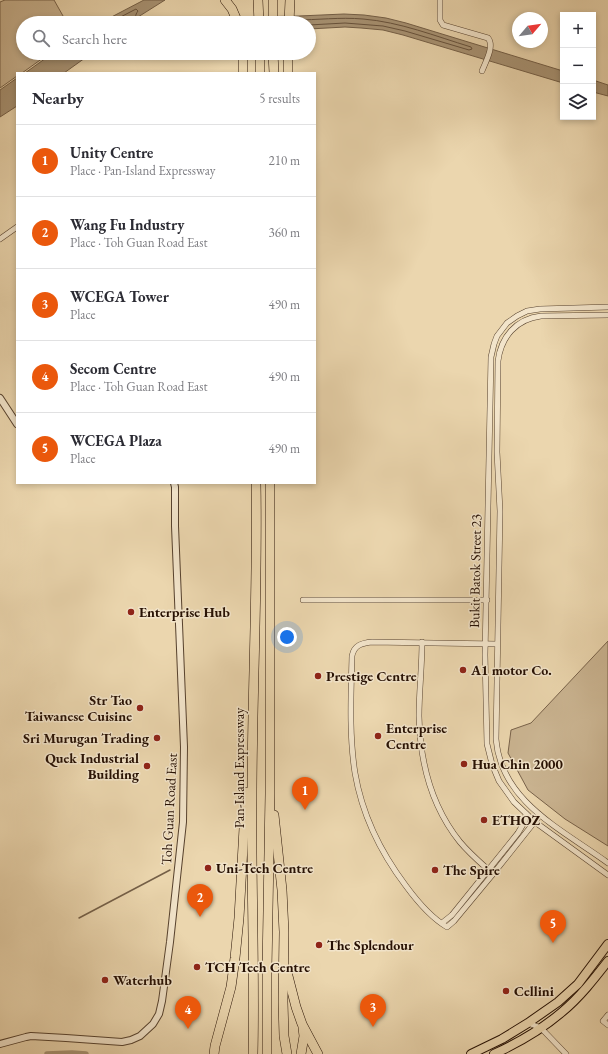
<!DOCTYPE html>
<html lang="en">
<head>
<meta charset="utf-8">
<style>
	:root { --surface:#fff; --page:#f2f2f3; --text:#2b2b33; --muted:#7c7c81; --line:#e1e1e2; --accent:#ea580c }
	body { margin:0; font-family:"EB Garamond",serif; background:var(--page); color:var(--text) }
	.controls { position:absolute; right:12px; top:12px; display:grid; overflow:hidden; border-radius:0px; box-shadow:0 2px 6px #0003 }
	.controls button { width:36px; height:36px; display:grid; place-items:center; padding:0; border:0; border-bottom:1px solid var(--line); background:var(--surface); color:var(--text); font:20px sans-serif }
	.compass { position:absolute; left:512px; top:12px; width:36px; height:36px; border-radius:50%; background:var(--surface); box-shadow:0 2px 6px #0003; rotate:61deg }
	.you { position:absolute; left:287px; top:637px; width:14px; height:14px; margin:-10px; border:3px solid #fff; border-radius:50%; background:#1a73e8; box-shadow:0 0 0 6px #1a73e833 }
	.badge { display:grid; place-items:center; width:26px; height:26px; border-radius:50%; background:var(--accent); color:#fff; font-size:13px; font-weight:700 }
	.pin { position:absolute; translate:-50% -33px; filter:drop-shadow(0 1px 2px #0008) }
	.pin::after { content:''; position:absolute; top:21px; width:14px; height:12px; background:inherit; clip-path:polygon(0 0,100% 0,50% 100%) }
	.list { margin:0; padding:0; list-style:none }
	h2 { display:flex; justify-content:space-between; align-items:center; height:52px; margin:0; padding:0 16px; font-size:17px }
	h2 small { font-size:13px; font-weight:400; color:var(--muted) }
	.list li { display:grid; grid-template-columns:26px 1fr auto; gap:12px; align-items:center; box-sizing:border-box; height:72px; padding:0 16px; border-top:1px solid var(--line) }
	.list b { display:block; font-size:15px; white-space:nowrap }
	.list p { margin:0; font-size:13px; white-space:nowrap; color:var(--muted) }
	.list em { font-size:13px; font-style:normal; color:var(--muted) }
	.icon { flex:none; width:22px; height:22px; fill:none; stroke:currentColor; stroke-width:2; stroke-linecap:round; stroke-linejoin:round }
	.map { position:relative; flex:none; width:608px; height:1054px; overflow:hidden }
	.search { position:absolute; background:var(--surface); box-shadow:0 2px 6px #0003; left:16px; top:16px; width:300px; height:44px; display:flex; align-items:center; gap:10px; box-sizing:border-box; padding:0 14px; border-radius:22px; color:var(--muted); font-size:15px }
	.panel { position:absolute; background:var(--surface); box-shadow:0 2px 6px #0003; left:16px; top:72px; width:300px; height:412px; border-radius:0px }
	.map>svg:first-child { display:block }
</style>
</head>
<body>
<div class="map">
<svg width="608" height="1054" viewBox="0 0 608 1054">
	<rect width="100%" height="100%" fill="#ebd6ae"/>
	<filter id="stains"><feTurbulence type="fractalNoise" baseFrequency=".005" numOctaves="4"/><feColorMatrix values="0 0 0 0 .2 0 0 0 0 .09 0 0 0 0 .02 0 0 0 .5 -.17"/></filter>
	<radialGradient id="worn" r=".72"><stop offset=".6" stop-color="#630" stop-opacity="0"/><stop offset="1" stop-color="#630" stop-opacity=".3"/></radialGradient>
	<g fill="#cab491" stroke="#78624a">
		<polygon points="5,0 54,0 67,23 23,23 23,53 50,53 22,73 17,73 17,76 0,88 0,2"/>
		<polygon points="608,641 608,846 565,819 528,790 508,753 511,730 531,723"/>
	</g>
	<g fill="#a89374" stroke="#745f47">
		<polygon points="144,0 165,0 138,17 248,17 299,16 344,14 364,15 386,18 406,23 563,71 563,83 403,35 383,30 361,28 345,27 309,29 309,23 100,23"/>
		<polygon points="53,53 92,53 64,73 25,73"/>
		<polygon points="17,78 17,106 0,117 0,90"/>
		<polygon points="593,80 608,85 608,96 593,92"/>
	</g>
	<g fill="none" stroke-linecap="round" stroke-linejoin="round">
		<g stroke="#67523c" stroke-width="1">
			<path d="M295,20C317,20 340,17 363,19C400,22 435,36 471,47L472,49L469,50L405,31L383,26L345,23L309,25"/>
			<path d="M109,23L136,9L138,11C135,15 134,19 140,21H231"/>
		</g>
		<polyline stroke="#745f47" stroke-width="1.5" points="79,918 170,870"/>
		<polyline stroke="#a89374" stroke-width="5.5" points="47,1054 72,1053 86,1054"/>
		<g stroke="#57422e" stroke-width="6">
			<g id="minor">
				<path d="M440,0V20L443,25L488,38C495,46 485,63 482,71"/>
				<polyline points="0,239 17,227"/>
				<polyline points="608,307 540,309 527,311 517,316 507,323 497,336 494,344 491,357 485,655 487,744 492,764 499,781 514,802 535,822 608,875"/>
				<path d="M608,315L541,316C516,319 501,337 498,361L497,452L500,511L496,739C501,802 563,830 608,863"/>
				<polyline points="303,600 487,600"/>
				<path d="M422,642C422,667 419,692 419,716C420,761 431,806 460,842C470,854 482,864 493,874"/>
				<path d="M497,644L372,642C362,643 354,645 352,656C351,695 349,735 355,773C362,814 381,853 406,886C417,901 430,917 447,927L454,921L493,874L540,815"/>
				<polyline points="442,923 452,915 518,833 525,821 526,814"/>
				<polyline points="608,1015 603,1021 608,1025"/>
				<polyline points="528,1023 541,1028 566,1054"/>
			</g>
		</g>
		<g stroke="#57422e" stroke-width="8">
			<g id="tertiary">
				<polyline points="0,398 17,424"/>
				<polyline points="0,1044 26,1037 31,1036 66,1038 122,1042 131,1040 140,1036 153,1024 159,1014 162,1001 170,942 183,822 184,747 175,526 175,487 174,483"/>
			</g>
		</g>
		<g stroke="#261003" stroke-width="10">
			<g id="primary">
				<polyline points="471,1054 502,1039 528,1023 558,1002 578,984 608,944"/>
				<path d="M494,1054C518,1043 542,1029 562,1012C580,997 594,979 608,961"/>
			</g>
		</g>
		<g stroke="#261003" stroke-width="10">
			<g id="motorway">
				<polyline points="225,0 232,9 238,23"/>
				<polyline points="258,0 259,23"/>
				<polyline points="273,0 273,23"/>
				<polyline points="289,23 290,0"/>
				<polyline points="243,53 243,73"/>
				<polyline points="260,53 260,73"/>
				<polyline points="273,53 274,73"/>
				<polyline points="288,73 288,53"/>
				<polyline points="274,815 282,890 284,932 283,1002 284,1036 287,1054"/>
				<polyline points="287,972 296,1007 302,1024 318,1054"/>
				<polyline points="214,1054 215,1046 231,987 235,958 239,918 246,792"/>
				<path d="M253,1054C255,968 251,883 252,797C252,692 258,588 256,483"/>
				<polyline points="267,1054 267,970 270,794 270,483"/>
				<polyline points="301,1054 304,1036 303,1028"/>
			</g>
		</g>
		<use href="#minor" stroke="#f2e4ca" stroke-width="5"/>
		<use href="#tertiary" stroke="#f2e4ca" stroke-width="6"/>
		<use href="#primary" stroke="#ebd6ae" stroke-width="8"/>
		<use href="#motorway" stroke="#ebd6ae" stroke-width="9"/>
	</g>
	<g fill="#8f2418" stroke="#f2e4ca" stroke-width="1.5">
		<circle cx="131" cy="612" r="4"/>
		<circle cx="463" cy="670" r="4"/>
		<circle cx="318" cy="676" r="4"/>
		<circle cx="140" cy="708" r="4"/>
		<circle cx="378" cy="736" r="4"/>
		<circle cx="157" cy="738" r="4"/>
		<circle cx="464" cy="764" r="4"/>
		<circle cx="147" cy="766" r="4"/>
		<circle cx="484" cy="820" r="4"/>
		<circle cx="208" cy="868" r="4"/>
		<circle cx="435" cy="870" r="4"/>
		<circle cx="319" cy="945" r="4"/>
		<circle cx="197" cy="967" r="4"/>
		<circle cx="105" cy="980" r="4"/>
		<circle cx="506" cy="991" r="4"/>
	</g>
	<g text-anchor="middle" stroke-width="3" stroke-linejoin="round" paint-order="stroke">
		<g font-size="14" fill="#261003" stroke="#f2e4ca">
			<text transform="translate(475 571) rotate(-89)" y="5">Bukit Batok Street 23</text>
			<text transform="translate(239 768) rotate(-90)" y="5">Pan-Island Expressway</text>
			<text transform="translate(169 809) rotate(-87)" y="5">Toh Guan Road East</text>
		</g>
		<g font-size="14" font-weight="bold" fill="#261003" stroke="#f2e4ca" text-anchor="start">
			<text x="139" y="617">Enterprise Hub</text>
			<text x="471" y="675">A1 motor Co.</text>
			<text x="326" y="681">Prestige Centre</text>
			<text x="132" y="705" text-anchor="end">Str Tao<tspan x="132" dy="16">Taiwanese Cuisine</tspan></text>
			<text x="386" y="733">Enterprise<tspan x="386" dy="16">Centre</tspan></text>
			<text x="149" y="743" text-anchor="end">Sri Murugan Trading</text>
			<text x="139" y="763" text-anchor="end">Quek Industrial<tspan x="139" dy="16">Building</tspan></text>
			<text x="472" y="769">Hua Chin 2000</text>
			<text x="492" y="825">ETHOZ</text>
			<text x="216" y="873">Uni-Tech Centre</text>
			<text x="443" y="875">The Spire</text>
			<text x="327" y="950">The Splendour</text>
			<text x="205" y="972">TCH Tech Centre</text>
			<text x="113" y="985">Waterhub</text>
			<text x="514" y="996">Cellini</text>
		</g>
	</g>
	<rect width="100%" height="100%" filter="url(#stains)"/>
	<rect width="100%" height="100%" fill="url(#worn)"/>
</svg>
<div class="controls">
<button>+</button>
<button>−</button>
<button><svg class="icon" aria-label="layers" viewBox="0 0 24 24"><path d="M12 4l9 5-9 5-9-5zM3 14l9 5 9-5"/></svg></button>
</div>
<svg class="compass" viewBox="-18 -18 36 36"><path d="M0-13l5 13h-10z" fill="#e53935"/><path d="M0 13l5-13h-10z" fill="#7c7c81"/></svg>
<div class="you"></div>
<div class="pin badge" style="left:305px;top:810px">1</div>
<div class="pin badge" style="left:200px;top:917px">2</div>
<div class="pin badge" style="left:373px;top:1027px">3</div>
<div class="pin badge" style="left:188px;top:1029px">4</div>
<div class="pin badge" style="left:553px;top:943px">5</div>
<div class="search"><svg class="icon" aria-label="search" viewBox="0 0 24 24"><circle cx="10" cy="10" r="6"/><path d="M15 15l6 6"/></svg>Search here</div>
<section class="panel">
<h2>Nearby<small>5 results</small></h2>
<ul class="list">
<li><span class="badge">1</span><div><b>Unity Centre</b><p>Place · Pan-Island Expressway</p></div><em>210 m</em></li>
<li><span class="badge">2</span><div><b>Wang Fu Industry</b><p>Place · Toh Guan Road East</p></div><em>360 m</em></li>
<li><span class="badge">3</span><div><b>WCEGA Tower</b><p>Place</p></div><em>490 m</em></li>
<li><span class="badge">4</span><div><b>Secom Centre</b><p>Place · Toh Guan Road East</p></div><em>490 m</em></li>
<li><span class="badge">5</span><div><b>WCEGA Plaza</b><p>Place</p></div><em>490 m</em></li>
</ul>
</section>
</div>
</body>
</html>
